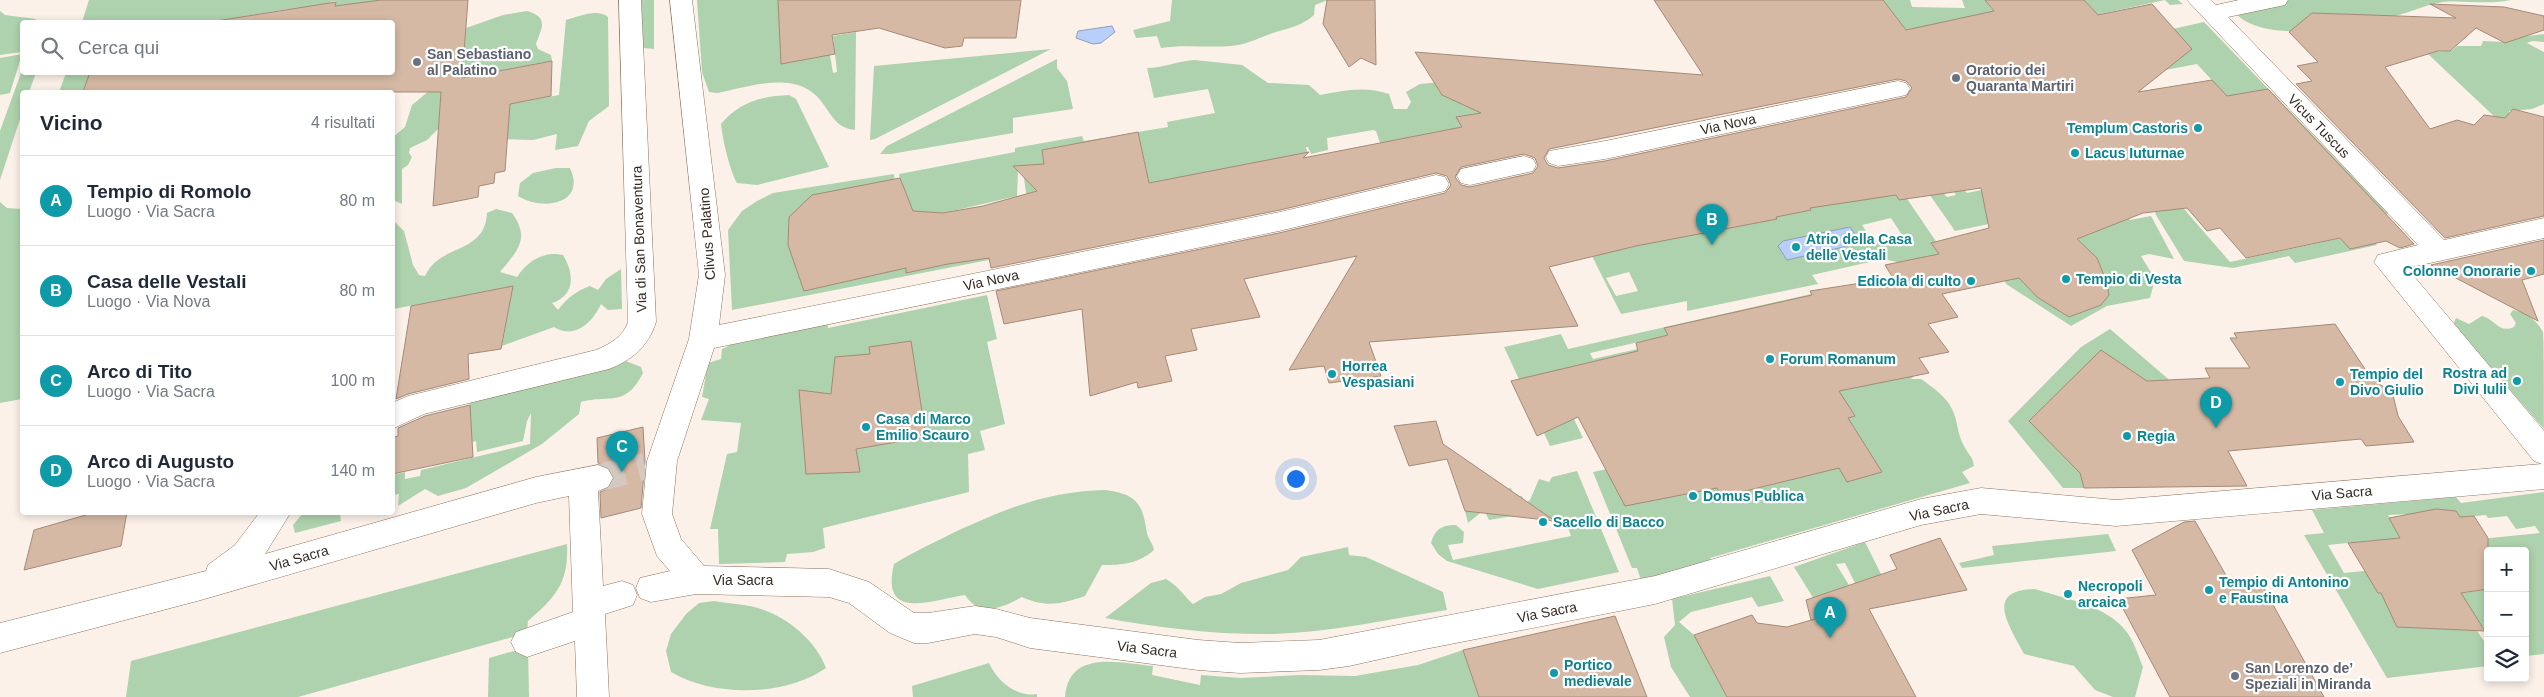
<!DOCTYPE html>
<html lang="it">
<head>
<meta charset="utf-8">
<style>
	:root { --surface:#fff; --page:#f6f6f7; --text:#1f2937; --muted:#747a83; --line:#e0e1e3; --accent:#7c3aed }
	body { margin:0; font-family:Helvetica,sans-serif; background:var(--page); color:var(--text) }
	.controls { position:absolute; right:15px; bottom:15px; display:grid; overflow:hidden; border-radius:5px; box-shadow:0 2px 8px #0003 }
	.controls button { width:45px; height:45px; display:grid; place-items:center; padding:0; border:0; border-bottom:1px solid var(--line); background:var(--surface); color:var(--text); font:25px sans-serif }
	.you { position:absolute; left:1295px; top:478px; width:18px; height:18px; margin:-12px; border:4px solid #fff; border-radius:50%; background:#1a73e8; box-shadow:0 0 0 8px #1a73e833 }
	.badge { display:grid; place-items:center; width:32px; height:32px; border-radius:50%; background:var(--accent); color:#fff; font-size:16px; font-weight:700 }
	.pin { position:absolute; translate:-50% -41px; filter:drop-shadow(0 1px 2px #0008) }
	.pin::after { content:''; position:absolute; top:26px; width:18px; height:15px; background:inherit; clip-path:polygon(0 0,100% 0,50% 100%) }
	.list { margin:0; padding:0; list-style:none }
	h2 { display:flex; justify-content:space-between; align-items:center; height:65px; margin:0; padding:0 20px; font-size:21px }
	h2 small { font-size:16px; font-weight:400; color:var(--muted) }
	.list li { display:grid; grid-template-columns:32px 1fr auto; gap:15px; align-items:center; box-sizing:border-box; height:90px; padding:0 20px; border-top:1px solid var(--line) }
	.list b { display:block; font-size:19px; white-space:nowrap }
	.list p { margin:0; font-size:16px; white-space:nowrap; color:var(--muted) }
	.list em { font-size:16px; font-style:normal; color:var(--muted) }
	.icon { flex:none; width:28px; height:28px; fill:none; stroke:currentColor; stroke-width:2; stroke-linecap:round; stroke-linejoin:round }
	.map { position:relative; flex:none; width:2544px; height:697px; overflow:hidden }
	.search { position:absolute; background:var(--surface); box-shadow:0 2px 8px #0003; left:20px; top:20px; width:375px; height:55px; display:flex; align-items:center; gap:12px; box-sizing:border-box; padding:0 18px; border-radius:5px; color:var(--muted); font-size:19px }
	.panel { position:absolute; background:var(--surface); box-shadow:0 2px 8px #0003; left:20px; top:90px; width:375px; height:425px; border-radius:5px }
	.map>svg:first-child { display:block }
</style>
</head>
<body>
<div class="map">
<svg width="2544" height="697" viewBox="0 0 2544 697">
	<rect width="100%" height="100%" fill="#fcf1e8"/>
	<g fill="#aed2ad" fill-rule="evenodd">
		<polygon points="89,0 407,0 333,16 336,1 330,2 326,19 318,20 318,22 246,22 288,16 289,9 210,22 82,22"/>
		<polygon points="635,0 654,0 654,49 644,48 637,42"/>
		<path d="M697,0H791L830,55L833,73L837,72L833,36L856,32L855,130C838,128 833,118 824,105C800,68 752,86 717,93L709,92L702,72Z"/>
		<path d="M1172,0H1328L1315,5L1314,15C1303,25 1290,28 1276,32C1260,37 1248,45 1231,46C1207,48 1184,44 1161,48L1157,36L1136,38L1133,30L1170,21Z"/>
		<polygon points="1883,0 1910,0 1912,7 1965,8 1962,0 1985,0 1994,12 1906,30"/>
		<polygon points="2064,0 2178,0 2183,4 2170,5 2165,0 2059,23"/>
		<path d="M2238,0H2511C2489,5 2465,0 2443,2C2429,4 2416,10 2402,14C2363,26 2258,49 2231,8Z"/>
		<polygon points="0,11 5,15 36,19 35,22 22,22 22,52 0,55"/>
		<path d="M527,11C550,18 541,28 536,44L538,49L551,55L552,61L456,79L453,114L559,95L566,20C578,17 597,8 608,17L609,106L589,121L578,146L555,150L557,134L533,140L498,139L480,123L437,130L427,140L410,148L409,153L412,157L408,165L402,169V204L393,200V137L405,127L412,105L429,91L442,55L464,50L466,28L503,15Z"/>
		<path d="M2204,22L2389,214L2384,215L2372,240L2377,245L2295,263L2289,256L2233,268L2184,261L2156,215L2154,208L2036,59ZM2197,64L2279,153L2365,233L2230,262L2100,112L2117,79Z"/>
		<polygon points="2544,34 2544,42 2532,41 2527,43 2544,52 2544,104 2532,109 2509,111 2509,117 2497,119 2428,54 2430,52 2451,51 2457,46 2481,46 2483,41 2506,42 2520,37"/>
		<polygon points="1051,49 875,139 870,140 874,66"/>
		<polygon points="22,54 10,93 0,95 0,58"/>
		<polygon points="1057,59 1057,68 1067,81 1073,109 1013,118 1013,133 891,154 880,154 887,146"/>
		<path d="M1194,60L1242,65L1268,83L1309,85L1320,95C1344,90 1366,86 1389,94L1394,109H1407L1411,102L1406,92L1420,84L1462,80L1478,86L1483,123L1380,143L1376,131L1373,130L1327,138L1328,150L1311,154L1308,147H1306L1308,154L1298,157L1149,183L1138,132L1168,127L1167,122L1215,113L1208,89L1154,98L1147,68C1163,68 1177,61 1194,60Z"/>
		<polygon points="22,70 22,72 36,73 29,92 22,92 22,113 0,180 0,131"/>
		<polygon points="66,73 90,73 83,92 59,92"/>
		<path d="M789,95L796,99L829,167L757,185L737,183C730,172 722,137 721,124C739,102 762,96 789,95Z"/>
		<path d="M1082,136L1084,141L1103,138L1111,168L1071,244L732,310L728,230L742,211L757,201L773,193L894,174L896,197L788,240V244L804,291L856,279L896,204L907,273L923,269L922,264L1034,247L1022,165H1017L1016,168L1018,171L1017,196L910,221L897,180L900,179L899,174L1015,152V148ZM1073,144L1045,169L1042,150Z"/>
		<polygon points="1926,163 1948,193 1944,194 1947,197 1956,195 1954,192 1964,190 1967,193 1981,190 2003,221 1955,231 1911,168"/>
		<path d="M556,168H570C587,205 541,211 518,196L520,183L533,173Z"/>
		<path d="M1899,187L1946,256L1901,267L1897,262L1883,259L1812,275L1818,284L1687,311V301L1621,314L1590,252ZM1891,218L1902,235L1873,241L1862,225ZM1629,272L1638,291L1616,296L1606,278Z"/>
		<polygon points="0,202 7,208 22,209 22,399 0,403"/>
		<path d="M496,209L512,213C531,239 517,251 500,272L517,277C528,261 543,251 563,255C574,273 576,295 552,303L558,310C567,298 576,291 590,286L598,290L606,279L621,269L622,309L608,310L601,304C593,322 575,340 554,327L502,346L509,307L510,287L393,309L392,219L404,231L413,265L419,275L425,276C440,243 485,255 487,213Z"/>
		<polygon points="2127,215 2130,220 2151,216 2174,259 2149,254 2141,256 2155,279 2150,298 2107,306 2071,326 2006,284 1998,264 2079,241 2069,230 2082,227 2089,235 2092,233 2085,225"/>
		<path d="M1891,276L1896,286L1565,400L1583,438L1550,446L1504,347L1561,334L1568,349ZM1701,328L1704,334L1593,359L1590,353Z"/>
		<polygon points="987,295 997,339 987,342 1005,424 980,431 985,450 968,454 969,492 823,528 825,548 813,552 787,554 785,562 719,564 718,529 710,529 727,454 737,452 741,423 701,420 709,399 702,397 708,363 721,359 722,349 729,346 728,343 827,321 828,328"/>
		<path d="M2513,310C2525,312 2537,320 2543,332C2544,340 2544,414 2544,429L2453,325L2456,318L2469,324L2482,316C2495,319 2499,334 2514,327L2516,323L2510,314Z"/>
		<polygon points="2110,329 2202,408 2234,461 2084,488 2063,488 2008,421 2081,347"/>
		<path d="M626,361L641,367L643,373C625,408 611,394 581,402L579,414L542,444L466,488L438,496L425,489L398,506L399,494L393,495V475L405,472V479L420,476L421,470L530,444L531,413L527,421L523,441L477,452L476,441L459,446L454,413L470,408V403Z"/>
		<path d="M1914,376L1911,379H1921C1932,387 1946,396 1952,409C1958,420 1957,434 1964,446C1968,454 1973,457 1974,466L1962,472L1970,483L1710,558L1712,563L1641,580L1637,568H1632L1593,472L1855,416L1836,387ZM1852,424L1881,472L1847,481L1819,432ZM1764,456L1779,483L1722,497L1714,482Z"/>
		<path d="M1577,471L1619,572L1538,589L1447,561L1438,554L1431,543C1435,529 1442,525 1456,525L1464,532L1463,543L1448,545L1453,560L1571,536L1566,522L1554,524L1536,508L1524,504L1513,516L1489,520L1484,510L1468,523L1464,507L1501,490L1511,488L1514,497L1522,496L1524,504L1530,500L1539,479L1549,482L1552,477Z"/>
		<path d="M1106,490C1137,495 1142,502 1147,533C1148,539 1153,543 1154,550C1138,564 1122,565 1102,565L1085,596C1061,604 1046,608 1022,597C1004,607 979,618 965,595C932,600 880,622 894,564C915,551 937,541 959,530C1010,507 1050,491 1106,490Z"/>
		<path d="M2544,492V654L2525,656V551H2495L2488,548L2452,577L2464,593L2488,589V634L2479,621L2471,622L2488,647V666L2387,678L2304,535L2324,533L2312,510L2456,497L2461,503ZM2436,509L2456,511L2458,514L2402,542L2388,515L2411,514ZM2486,515L2488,518L2507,516L2516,529L2535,526L2540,533L2481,539L2465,517ZM2376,540L2393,568L2344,573L2328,545Z"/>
		<polygon points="303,513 340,513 341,521 295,533 293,525"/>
		<polygon points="2108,534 2116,551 1962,568 1959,563 1994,555 1992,546"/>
		<polygon points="1865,542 1886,584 1859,591 1845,563 1836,564 1849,585 1846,586 1850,594 1825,617 1794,567"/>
		<path d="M567,544C569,582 556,597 528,621L527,633L298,697H126L131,661Z"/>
		<path d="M1348,547L1349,555L1366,557L1443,592L1447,610C1390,619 1332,632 1274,634C1217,635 1161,628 1105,618L1151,583L1166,579C1178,586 1183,595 1193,604L1205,597L1221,594L1241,583L1288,570L1301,557Z"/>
		<polygon points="1770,576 1784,601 1758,607 1752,597 1691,612 1679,622 1694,635 1727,697 1690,697 1671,667 1664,637 1675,625 1672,599"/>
		<path d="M2035,589C2065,599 2106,605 2126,631C2134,641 2138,655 2143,667L2135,697H2113L2095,690L2074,666L2024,654C2011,628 1982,590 2035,589Z"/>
		<path d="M714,601C730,604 746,604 761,609C788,618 816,641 826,668C785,697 713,697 671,672L666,651L671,634L686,614L699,603Z"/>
		<polygon points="528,647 529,697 488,697 489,658"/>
		<path d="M1463,650L1479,697H1065C1069,649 1119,663 1153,666L1152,675L1200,685L1201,675L1241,678L1300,675L1355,676L1418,665Z"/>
		<path d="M989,663C998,682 1016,697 1037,694V697H913L912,686Z"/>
	</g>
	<g fill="#b8cffa" stroke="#919eba">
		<polygon points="1112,26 1115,32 1101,43 1093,44 1076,38 1078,31"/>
		<polygon points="1850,227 1861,243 1787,260 1778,246 1783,241"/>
	</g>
	<g fill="#d5b9a5" stroke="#a48a77" fill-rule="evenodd">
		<polygon points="381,0 468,0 462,78 552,61 551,96 510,104 505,171 495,173 494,183 479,186 478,197 433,206 441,92 83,92 90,72 392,72 392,22 210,22 336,2 335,6"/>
		<polygon points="778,0 1021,0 1016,38 964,38 962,46 945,48 879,28 832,35 835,54 781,64"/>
		<polygon points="1327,0 1375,0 1376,65 1361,58 1349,67 1323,24"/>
		<path d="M1654,0H1883L1906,30L1994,11L1985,0H2084L2098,15L2152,4L2192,49L2138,92L2212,80L2227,96L2268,89L2414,244L2400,248L2386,241L2350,249L2340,238L2246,258L2220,228L2207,231L2187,208L2143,213L2077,239L2097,258L2107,283L2109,295L2101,305L2069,317L2037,297L2019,278L1942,294L1958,317L1928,324L1949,352L1919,358L1929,373L1839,391L1855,416L1848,418L1882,472L1847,482L1839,468L1721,497L1717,488L1625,506L1578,417L1537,436L1511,381L1638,351L1636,343L1668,335L1664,328L1812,295L1810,291L1893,278L1885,265L1939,254L1931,243L1989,228L1981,188L1899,200L1896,195L1810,208L1811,210L1776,217L1777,219L1636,246L1549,267L1578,326L1369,342L1381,376L1329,383L1324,366L1289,370L1357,256L1244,279L1260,317L1191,329L1197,350L1165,356L1172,381L1138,388L1137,382L1090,396L1082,309L1004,324L996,291L1279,233L1445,193L1451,185L1447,176L1436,173L1280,210L991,268L989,258L948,264L906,273V268L804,291L788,245L789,217L812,195L900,178L913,211L943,213L983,206L1037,191L1013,166L1044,164L1042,150L1138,132L1149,183L1309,152L1303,158L1462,127L1456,117L1481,113L1442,95L1415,52L1703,75ZM1898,79L1906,81L1912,88L1906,97L1605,161L1558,168L1548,165L1544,158L1549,149ZM1524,154L1535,158L1538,166L1533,173L1470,187L1461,185L1455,177L1461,167Z"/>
		<polygon points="2430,4 2504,7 2544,16 2544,30 2505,43 2476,28 2450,51 2438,51 2385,67 2430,129 2457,120 2474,125 2484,115 2505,118 2513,109 2544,117 2544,216 2445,238 2296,84 2312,81 2297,66 2318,62 2289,32 2312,13 2456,18"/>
		<polygon points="2544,240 2544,274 2522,280 2538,321 2431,265"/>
		<polygon points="513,286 501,349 468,354 469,379 408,394 396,399 411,306"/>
		<polygon points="2335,324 2369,375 2393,395 2398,416 2414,442 2366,446 2361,439 2228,451 2247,486 2084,488 2080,473 2029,421 2101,350 2147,381 2210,378 2205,368 2250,368 2230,338 2237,338 2234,333"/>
		<polygon points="911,341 926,437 856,449 860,472 806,474 799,390 831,394 835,357 870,354 869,347"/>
		<polygon points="470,405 473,457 392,474 392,438 398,436 398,428 425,416"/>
		<polygon points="1436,421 1443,444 1555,521 1465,511 1447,459 1409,466 1394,426"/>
		<polygon points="643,427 645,461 641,508 601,518 600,492 610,488 615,477 609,467 598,463 597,438"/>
		<polygon points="2436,509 2456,511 2460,517 2474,516 2488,538 2488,589 2461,593 2485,631 2397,627 2381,593 2378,593 2348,543 2400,538 2389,518"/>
		<polygon points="96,512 127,512 121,546 24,570 34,530"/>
		<polygon points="2195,521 2232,586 2261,583 2324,697 2170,697 2118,599 2156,595 2132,550 2184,522"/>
		<polygon points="1940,538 1967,590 1869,609 1916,697 1727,697 1694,635 1752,615 1757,623 1787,627 1819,618 1811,620 1806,600 1897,569 1890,555"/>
		<polygon points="1615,616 1647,697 1479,697 1463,650"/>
	</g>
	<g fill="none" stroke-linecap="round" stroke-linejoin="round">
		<polyline stroke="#d4c9c1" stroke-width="27" stroke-dasharray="27 14" stroke-linecap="butt" points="598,478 645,466"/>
		<g stroke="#8c7360" stroke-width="1">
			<g id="minor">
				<path d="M619,0H641L656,322C648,347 632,360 609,369L424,414L392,429V403L408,396L596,350C610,344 623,337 628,322Z"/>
				<polygon points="670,0 692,0 725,275 719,325 1280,212 1436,175 1445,177 1449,184 1445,191 1436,193 1279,231 714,348 677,461 672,514 681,539 704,566 829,569 869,582 914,613 928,613 975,606 996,609 1030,618 1198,640 1240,643 1319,640 1655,576 1921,499 1981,488 2116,500 2542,464 2534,461 2374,262 2378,255 2418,245 2187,0 2211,0 2216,5 2239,0 2288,0 2285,5 2228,17 2444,240 2544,218 2544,238 2407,268 2544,431 2544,489 2116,526 1981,514 1921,525 1655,604 1425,649 1349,666 1319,670 1240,673 1198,670 1030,648 996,637 975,634 928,643 914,643 890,633 849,603 829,597 696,594 651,602 640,598 636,588 640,578 670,571 657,556 642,514 647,461 689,339 699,275"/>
				<polygon points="1898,81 1906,83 1910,89 1906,95 1605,159 1558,166 1549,163 1546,157 1549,151 1605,141"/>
				<polygon points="1524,156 1533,159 1536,165 1533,171 1470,185 1461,183 1457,176 1461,169"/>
				<polygon points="598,465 608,469 613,478 608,487 598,491 603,586 622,581 633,585 637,595 633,605 605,614 609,697 577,697 575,641 527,657 516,652 511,642 516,632 573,612 569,496 536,503 201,600 0,653 0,623 206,571 208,565 235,545 260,512 291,512 265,554 536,477"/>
			</g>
		</g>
		<use href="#minor" fill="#fff" fill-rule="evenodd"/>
	</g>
	<g fill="#6b7280" stroke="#fff" stroke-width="2">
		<circle cx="417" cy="62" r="5"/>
		<circle cx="1956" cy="78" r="5"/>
		<circle cx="2235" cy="676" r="5"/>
	</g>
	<g fill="#0f9aa8" stroke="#fff" stroke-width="2">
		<circle cx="2198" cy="128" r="5"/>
		<circle cx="2075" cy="153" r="5"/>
		<circle cx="1796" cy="247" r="5"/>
		<circle cx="2531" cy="271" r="5"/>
		<circle cx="2066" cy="279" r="5"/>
		<circle cx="1971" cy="281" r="5"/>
		<circle cx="1770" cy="359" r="5"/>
		<circle cx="1332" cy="374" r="5"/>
		<circle cx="2517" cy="381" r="5"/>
		<circle cx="2340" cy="382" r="5"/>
		<circle cx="866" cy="427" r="5"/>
		<circle cx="2127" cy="436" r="5"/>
		<circle cx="1693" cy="496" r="5"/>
		<circle cx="1543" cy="522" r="5"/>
		<circle cx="2209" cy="590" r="5"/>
		<circle cx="2068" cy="594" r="5"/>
		<circle cx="1554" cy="673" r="5"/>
	</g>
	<g text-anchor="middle" stroke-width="4.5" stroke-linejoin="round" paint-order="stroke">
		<g font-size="14" font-weight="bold" fill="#5b616d" stroke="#fff" text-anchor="start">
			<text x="427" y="59">San Sebastiano<tspan x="427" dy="16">al Palatino</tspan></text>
			<text x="1966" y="75">Oratorio dei<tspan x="1966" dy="16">Quaranta Martiri</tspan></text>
			<text x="2245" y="673">San Lorenzo de’<tspan x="2245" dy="16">Speziali in Miranda</tspan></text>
		</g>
		<g font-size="14" fill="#352b23" stroke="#fff">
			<text transform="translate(1728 124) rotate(-12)" y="5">Via Nova</text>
			<text transform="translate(2319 126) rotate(46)" y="5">Vicus Tuscus</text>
			<text transform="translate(707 234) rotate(-94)" y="5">Clivus Palatino</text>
			<text transform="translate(639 239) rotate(-92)" y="5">Via di San Bonaventura</text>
			<text transform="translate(991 280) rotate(-12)" y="5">Via Nova</text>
			<text transform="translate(2342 493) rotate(-5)" y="5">Via Sacra</text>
			<text transform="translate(1939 510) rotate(-12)" y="5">Via Sacra</text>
			<text transform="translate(299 558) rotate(-16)" y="5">Via Sacra</text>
			<text x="743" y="585">Via Sacra</text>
			<text transform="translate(1547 612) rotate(-11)" y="5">Via Sacra</text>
			<text transform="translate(1147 649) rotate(7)" y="5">Via Sacra</text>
		</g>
		<g font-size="14" font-weight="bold" fill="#0d838f" stroke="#fff" text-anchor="start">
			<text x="2188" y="133" text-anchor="end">Templum Castoris</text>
			<text x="2085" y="158">Lacus Iuturnae</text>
			<text x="1806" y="244">Atrio della Casa<tspan x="1806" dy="16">delle Vestali</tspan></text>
			<text x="2521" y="276" text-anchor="end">Colonne Onorarie</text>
			<text x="2076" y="284">Tempio di Vesta</text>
			<text x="1961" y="286" text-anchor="end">Edicola di culto</text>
			<text x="1780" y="364">Forum Romanum</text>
			<text x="1342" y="371">Horrea<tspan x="1342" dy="16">Vespasiani</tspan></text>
			<text x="2507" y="378" text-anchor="end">Rostra ad<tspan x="2507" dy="16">Divi Iulii</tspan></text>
			<text x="2350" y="379">Tempio del<tspan x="2350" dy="16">Divo Giulio</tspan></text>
			<text x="876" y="424">Casa di Marco<tspan x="876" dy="16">Emilio Scauro</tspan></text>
			<text x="2137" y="441">Regia</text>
			<text x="1703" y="501">Domus Publica</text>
			<text x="1553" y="527">Sacello di Bacco</text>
			<text x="2219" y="587">Tempio di Antonino<tspan x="2219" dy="16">e Faustina</tspan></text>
			<text x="2078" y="591">Necropoli<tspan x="2078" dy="16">arcaica</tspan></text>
			<text x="1564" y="670">Portico<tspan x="1564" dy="16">medievale</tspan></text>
		</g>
	</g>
</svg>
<div class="controls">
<button>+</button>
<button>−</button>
<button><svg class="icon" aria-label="layers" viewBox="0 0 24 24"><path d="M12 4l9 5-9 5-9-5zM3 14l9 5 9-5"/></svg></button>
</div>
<div class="you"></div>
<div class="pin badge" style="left:1830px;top:638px;background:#0f9aa8">A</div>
<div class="pin badge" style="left:1712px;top:245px;background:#0f9aa8">B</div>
<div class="pin badge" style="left:622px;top:472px;background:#0f9aa8">C</div>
<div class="pin badge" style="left:2216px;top:428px;background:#0f9aa8">D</div>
<div class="search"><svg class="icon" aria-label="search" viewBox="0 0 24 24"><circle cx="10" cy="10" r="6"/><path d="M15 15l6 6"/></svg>Cerca qui</div>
<section class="panel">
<h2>Vicino<small>4 risultati</small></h2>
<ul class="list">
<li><span class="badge" style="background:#0f9aa8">A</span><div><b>Tempio di Romolo</b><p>Luogo · Via Sacra</p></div><em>80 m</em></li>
<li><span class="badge" style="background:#0f9aa8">B</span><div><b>Casa delle Vestali</b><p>Luogo · Via Nova</p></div><em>80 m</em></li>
<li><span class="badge" style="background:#0f9aa8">C</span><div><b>Arco di Tito</b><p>Luogo · Via Sacra</p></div><em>100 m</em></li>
<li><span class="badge" style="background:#0f9aa8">D</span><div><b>Arco di Augusto</b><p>Luogo · Via Sacra</p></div><em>140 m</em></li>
</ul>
</section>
</div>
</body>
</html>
